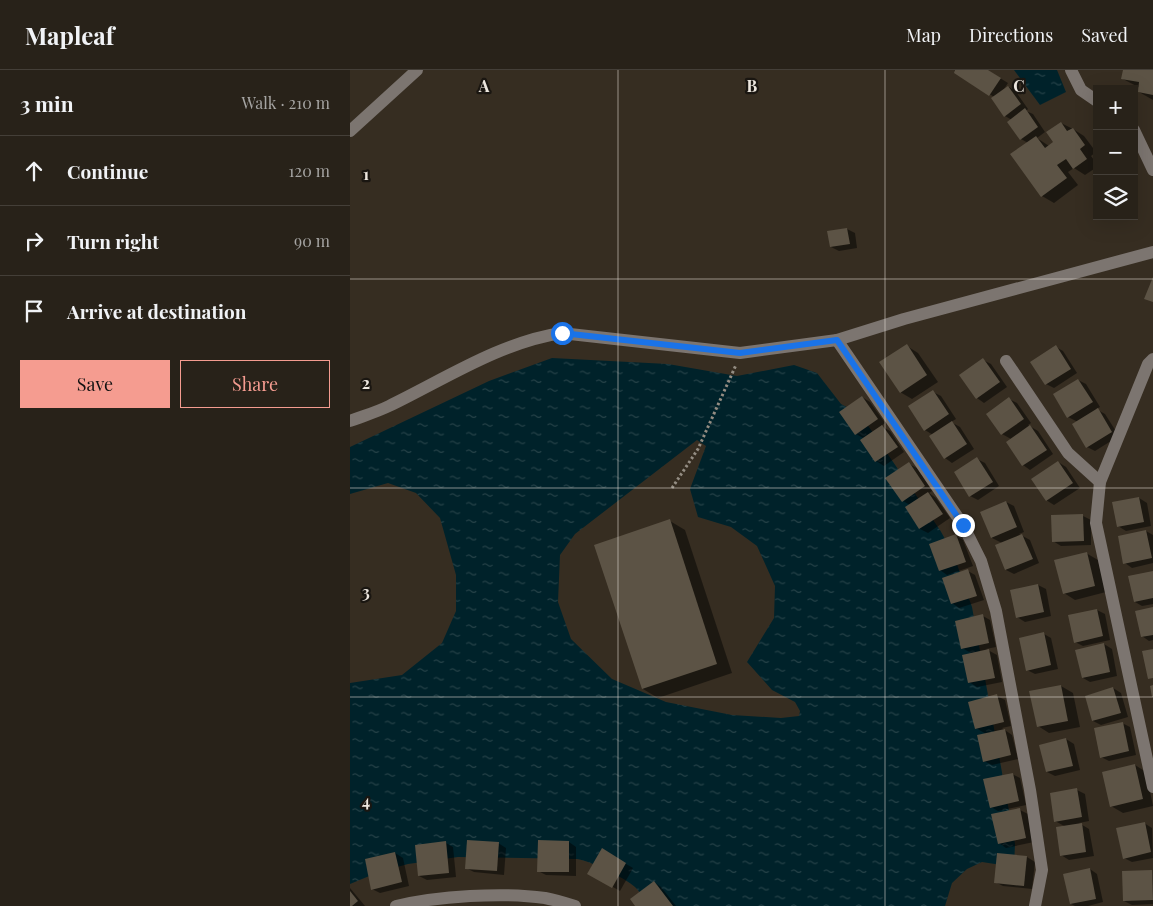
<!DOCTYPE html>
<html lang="en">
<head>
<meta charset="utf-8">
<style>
	:root { --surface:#282219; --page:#342f26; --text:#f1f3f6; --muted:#a5a4a2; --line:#443f38; --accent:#f59c90 }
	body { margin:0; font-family:"Playfair Display",serif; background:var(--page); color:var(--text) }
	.controls { position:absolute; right:15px; top:15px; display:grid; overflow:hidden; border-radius:0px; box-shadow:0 5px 20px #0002 }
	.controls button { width:45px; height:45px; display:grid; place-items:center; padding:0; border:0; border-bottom:1px solid var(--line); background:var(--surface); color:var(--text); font:25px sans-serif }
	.stop { position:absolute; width:15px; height:15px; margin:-11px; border:4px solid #1a73e8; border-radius:50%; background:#fff }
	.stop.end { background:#1a73e8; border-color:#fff; box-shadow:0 1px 5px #0008 }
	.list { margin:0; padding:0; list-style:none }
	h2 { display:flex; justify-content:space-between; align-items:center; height:65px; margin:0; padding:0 20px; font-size:21px }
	h2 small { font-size:16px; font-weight:400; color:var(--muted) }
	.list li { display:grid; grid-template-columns:32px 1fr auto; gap:15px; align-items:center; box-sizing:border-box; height:70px; padding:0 20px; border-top:1px solid var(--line) }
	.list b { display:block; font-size:19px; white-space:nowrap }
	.list em { font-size:16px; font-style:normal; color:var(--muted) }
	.actions { display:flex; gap:10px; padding:15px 20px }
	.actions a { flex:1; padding:11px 0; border:1px solid var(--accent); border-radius:0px; text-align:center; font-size:18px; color:var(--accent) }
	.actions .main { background:var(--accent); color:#111 }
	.icon { flex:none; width:28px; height:28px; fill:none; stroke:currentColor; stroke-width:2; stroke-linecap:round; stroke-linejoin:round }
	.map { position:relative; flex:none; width:803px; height:836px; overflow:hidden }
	header { display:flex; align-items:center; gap:30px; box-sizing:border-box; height:70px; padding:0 25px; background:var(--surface); border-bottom:1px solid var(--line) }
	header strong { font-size:24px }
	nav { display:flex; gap:28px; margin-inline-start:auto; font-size:18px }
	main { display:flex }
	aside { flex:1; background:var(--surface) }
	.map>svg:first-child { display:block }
</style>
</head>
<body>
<header>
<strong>Mapleaf</strong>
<nav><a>Map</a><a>Directions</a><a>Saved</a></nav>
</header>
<main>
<aside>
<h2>3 min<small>Walk · 210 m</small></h2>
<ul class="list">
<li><svg class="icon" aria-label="ahead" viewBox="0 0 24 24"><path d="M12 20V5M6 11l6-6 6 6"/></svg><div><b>Continue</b></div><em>120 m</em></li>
<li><svg class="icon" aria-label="right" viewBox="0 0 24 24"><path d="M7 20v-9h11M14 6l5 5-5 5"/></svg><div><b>Turn right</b></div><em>90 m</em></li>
<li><svg class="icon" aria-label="arrive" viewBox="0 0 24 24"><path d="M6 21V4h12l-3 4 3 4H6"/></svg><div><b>Arrive at destination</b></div></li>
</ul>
<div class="actions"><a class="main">Save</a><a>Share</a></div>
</aside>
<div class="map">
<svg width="803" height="836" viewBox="0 0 803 836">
	<defs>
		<pattern id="water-ripples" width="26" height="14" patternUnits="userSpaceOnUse" patternTransform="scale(1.25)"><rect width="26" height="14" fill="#00222a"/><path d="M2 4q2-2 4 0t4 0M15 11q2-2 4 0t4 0" fill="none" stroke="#264248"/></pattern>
	</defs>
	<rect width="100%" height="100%" fill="#362d21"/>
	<g fill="url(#water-ripples)" fill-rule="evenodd">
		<polygon points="664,0 707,0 716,22 690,35"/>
		<path d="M202,288L318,294L387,306L444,295L467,303L491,334L510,344L590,460L603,483L622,537L665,774L664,797L632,792L617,799L602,813L595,836H301C296,830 291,823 285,817C275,808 241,791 227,789L108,787L58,794L29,802L0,814V613L52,605L92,573L106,541V505L90,448L66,423L38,413L0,424V377L139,311ZM347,370L356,376L340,419L348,447L381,457L407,476L425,516L424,548L397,592L422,620L445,632L450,641L449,646L431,648L382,645L316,632L262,609L221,569L208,532L210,485L225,464Z"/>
	</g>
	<g fill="#0007">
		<polygon points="604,0 637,0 658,13 652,22 659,17 666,22 678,39 676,41 683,44 695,62 687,68 699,76 705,72 711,53 723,59 734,66 746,82 741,86 747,94 747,97 735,105 724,98 718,102 728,115 704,133 692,126 678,73 671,69 662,50 655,46 644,27"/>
		<polygon points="774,0 803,0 803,30 789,22 790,18 773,9"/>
		<polygon points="497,159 505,163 507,178 489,181 481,177"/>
		<polygon points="557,276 568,283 588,312 562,329 550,322"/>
		<polygon points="706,277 713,281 727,303 704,318 696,314"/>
		<polygon points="633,290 641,294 657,317 634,333 627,328"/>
		<polygon points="728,310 736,314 750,337 746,339 755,344 769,366 745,381 737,377 728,352 718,347"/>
		<polygon points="583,322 591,326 606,349 601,352 610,357 624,379 602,393 595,388 583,365 575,360"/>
		<polygon points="512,327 520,332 535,353 531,356 540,361 554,382 534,396 526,391 512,370 515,369 506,364"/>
		<polygon points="659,329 667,333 681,353 678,355 688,361 703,384 680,400 673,395 661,369 652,364"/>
		<polygon points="627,389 635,393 649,416 628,430 620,426"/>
		<polygon points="708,392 716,397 730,418 704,435 696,430"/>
		<polygon points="559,394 567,398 582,421 579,423 586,428 600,448 578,463 570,459 556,438 560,435 553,431"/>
		<polygon points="789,428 797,433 801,456 776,461 768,456"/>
		<polygon points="656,432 664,436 674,462 669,464 680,470 689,493 664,504 656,500 646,476 652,473 642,468 632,442"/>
		<polygon points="733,446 741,450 741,475 711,476 703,471"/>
		<polygon points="320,451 335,460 382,603 308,628 293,619"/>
		<polygon points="796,461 803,465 803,493 782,498 775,493"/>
		<polygon points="606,466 613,470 623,496 597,505 590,500"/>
		<polygon points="736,483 748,490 756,522 725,530 714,523"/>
		<polygon points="618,501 625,505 634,530 609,538 602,533"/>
		<polygon points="803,502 803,534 792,536 785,532"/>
		<polygon points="688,515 696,519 701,546 675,552 667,547"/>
		<polygon points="803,538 803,570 799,571 792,566"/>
		<polygon points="747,540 755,544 760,570 733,576 725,572"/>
		<polygon points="633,546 640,550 646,577 636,579 647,585 652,612 627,617 619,612 623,584 612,578"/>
		<polygon points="694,564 701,568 708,599 685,604 677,600"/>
		<polygon points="754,574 762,579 767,606 740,612 733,608"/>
		<polygon points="711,616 723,623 730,657 699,663 688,656"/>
		<polygon points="763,618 771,623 778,647 751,655 743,651 736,626"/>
		<polygon points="647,626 655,630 661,656 652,658 662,665 668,689 642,695 634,691 636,664 626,658"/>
		<polygon points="772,653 780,657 786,685 759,691 751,687"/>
		<polygon points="716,669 724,674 730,700 705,706 697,702"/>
		<polygon points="785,695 796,702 803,736 773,743 761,736"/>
		<polygon points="662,704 670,708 676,735 648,741 641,737"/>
		<polygon points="727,720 735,724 739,751 729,753 739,759 744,786 719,790 711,785 716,757 705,751"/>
		<polygon points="670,740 678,744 684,772 656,778 649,773"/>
		<polygon points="794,753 802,758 803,788 782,792 774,788"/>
		<polygon points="219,772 226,777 226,806 196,805 188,801"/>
		<polygon points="96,773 103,777 106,807 77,810 69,806"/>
		<polygon points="148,773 156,778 154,805 124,802 116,798"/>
		<polygon points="252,780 283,798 270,821 238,803"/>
		<polygon points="45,783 53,788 59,816 30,823 22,819"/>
		<polygon points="648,785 677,787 685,792 682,819 653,816 645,812"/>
		<polygon points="740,799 747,804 753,832 738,836 725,836 721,834"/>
		<polygon points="802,802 803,834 782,835 774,831"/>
		<polygon points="304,812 311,817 326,836 287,836"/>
		<polygon points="0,818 15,836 0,836"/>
	</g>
	<g fill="#5c5345">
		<polygon points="605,0 638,0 651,8 639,26 604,3"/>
		<polygon points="773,0 803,0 803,25 788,22 789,12 771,9"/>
		<polygon points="658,16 671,34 654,47 641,28"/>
		<polygon points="675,38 688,57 670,70 657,52"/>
		<polygon points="711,52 717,61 723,58 735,75 730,79 737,89 723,99 716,89 707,95 717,108 691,127 660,84 686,66 695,78 703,72 696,62"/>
		<polygon points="497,158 500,174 480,177 477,161"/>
		<polygon points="803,207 803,232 794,229"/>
		<polygon points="557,274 577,305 550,323 529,292"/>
		<polygon points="706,275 721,299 695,315 680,292"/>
		<polygon points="633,288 650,312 626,329 609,305"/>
		<polygon points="728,309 743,332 717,348 703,324"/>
		<polygon points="583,320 599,344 574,361 558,336"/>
		<polygon points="512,326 528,349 505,365 489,342"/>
		<polygon points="659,327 674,349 651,365 636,344"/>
		<polygon points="748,338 762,362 736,378 722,354"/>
		<polygon points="602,351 617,374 594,389 579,366"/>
		<polygon points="532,355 548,377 525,392 510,370"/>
		<polygon points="680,355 697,380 672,396 656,372"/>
		<polygon points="627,387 643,412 619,427 604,402"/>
		<polygon points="708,391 723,413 696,431 681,409"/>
		<polygon points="559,392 575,416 552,432 535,408"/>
		<polygon points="578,422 593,444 569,459 555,437"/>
		<polygon points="789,427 794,452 767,457 762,432"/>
		<polygon points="656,431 667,457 641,468 630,442"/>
		<polygon points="733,444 734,471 702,472 701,445"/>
		<polygon points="320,449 367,594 292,619 244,475"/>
		<polygon points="796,460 802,488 773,494 768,466"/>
		<polygon points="606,464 616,492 589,501 579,474"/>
		<polygon points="672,464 683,489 655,500 645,475"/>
		<polygon points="737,482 745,516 713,524 704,490"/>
		<polygon points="618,499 627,526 601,534 592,508"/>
		<polygon points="803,501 803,528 784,532 778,506"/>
		<polygon points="688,514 694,542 666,548 660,520"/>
		<polygon points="803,537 803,565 791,567 785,541"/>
		<polygon points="747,539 753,566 724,573 718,545"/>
		<polygon points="633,544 639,573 611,579 605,551"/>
		<polygon points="694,562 701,595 676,601 669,568"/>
		<polygon points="754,573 760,602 732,608 725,580"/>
		<polygon points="639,579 645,608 618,613 612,585"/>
		<polygon points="803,579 803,608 798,609 792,581"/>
		<polygon points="711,615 718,651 687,657 679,621"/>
		<polygon points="803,615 803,627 802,627 800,616"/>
		<polygon points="763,617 771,643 742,651 735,626"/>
		<polygon points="647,624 654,652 625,659 618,632"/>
		<polygon points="773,652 779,681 750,688 744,658"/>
		<polygon points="655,659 661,685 633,692 627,665"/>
		<polygon points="716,668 723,696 696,702 689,675"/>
		<polygon points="785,694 793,729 760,737 752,702"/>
		<polygon points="663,703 669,731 640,738 633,709"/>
		<polygon points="727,718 732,747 704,752 700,723"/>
		<polygon points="670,738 676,768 648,774 641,744"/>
		<polygon points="795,752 801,782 773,789 766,758"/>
		<polygon points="732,753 736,782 710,786 706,757"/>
		<polygon points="117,770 149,772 147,801 115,799"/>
		<polygon points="188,770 219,771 219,802 187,802"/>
		<polygon points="96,771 99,803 68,806 65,775"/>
		<polygon points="252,778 276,793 262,818 237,804"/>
		<polygon points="45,782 52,812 21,820 15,789"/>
		<polygon points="647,783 677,786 674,816 644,813"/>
		<polygon points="740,798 746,829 720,834 713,804"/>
		<polygon points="802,800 803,830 773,831 772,801"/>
		<polygon points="304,811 323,836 285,836 280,829"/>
		<polygon points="0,821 8,831 2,836 0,836"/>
	</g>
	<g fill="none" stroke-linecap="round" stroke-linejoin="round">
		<polyline stroke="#948d83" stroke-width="3" stroke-dasharray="2.5 2.5" stroke-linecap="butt" points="322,418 348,379 386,295"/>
		<g stroke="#7c7570" stroke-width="12">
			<polyline points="721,0 731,20 747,31"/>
			<polyline points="784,60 803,100"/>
			<polyline points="0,61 67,0"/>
			<polyline points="487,270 613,455 631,491 646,541 680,720 692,800 685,836"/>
			<polyline points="803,289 798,294 750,412 746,453 803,717"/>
			<polyline points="656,291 718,383 750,412"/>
			<path d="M0,351C13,346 27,342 39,336C95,309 149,273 211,263L390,283L487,270L554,249L803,182"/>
			<path d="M46,836C88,826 152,822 195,828C205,830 215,833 225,836"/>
		</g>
	</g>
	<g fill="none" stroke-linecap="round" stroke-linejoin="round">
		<polyline stroke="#1a73e8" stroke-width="6" points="212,263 390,283 487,270 613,455"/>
	</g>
	<path fill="none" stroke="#ede7df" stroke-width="1" stroke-opacity="0.55" d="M268,0V836M535,0V836M0,209H803M0,418H803M0,627H803"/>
	<g font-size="16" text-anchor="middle" font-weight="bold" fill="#ede7df" stroke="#1a1611" stroke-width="4.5" stroke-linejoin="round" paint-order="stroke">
		<text x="134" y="22">A</text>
		<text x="402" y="22">B</text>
		<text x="669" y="22">C</text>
		<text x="16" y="110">1</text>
		<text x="16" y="319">2</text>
		<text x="16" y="528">3</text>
		<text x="16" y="737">4</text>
	</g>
</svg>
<div class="controls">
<button>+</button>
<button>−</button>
<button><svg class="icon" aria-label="layers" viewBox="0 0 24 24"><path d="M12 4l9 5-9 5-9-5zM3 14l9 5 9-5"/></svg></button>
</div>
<div class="stop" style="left:212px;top:263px"></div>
<div class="stop end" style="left:613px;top:455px"></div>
</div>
</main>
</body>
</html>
